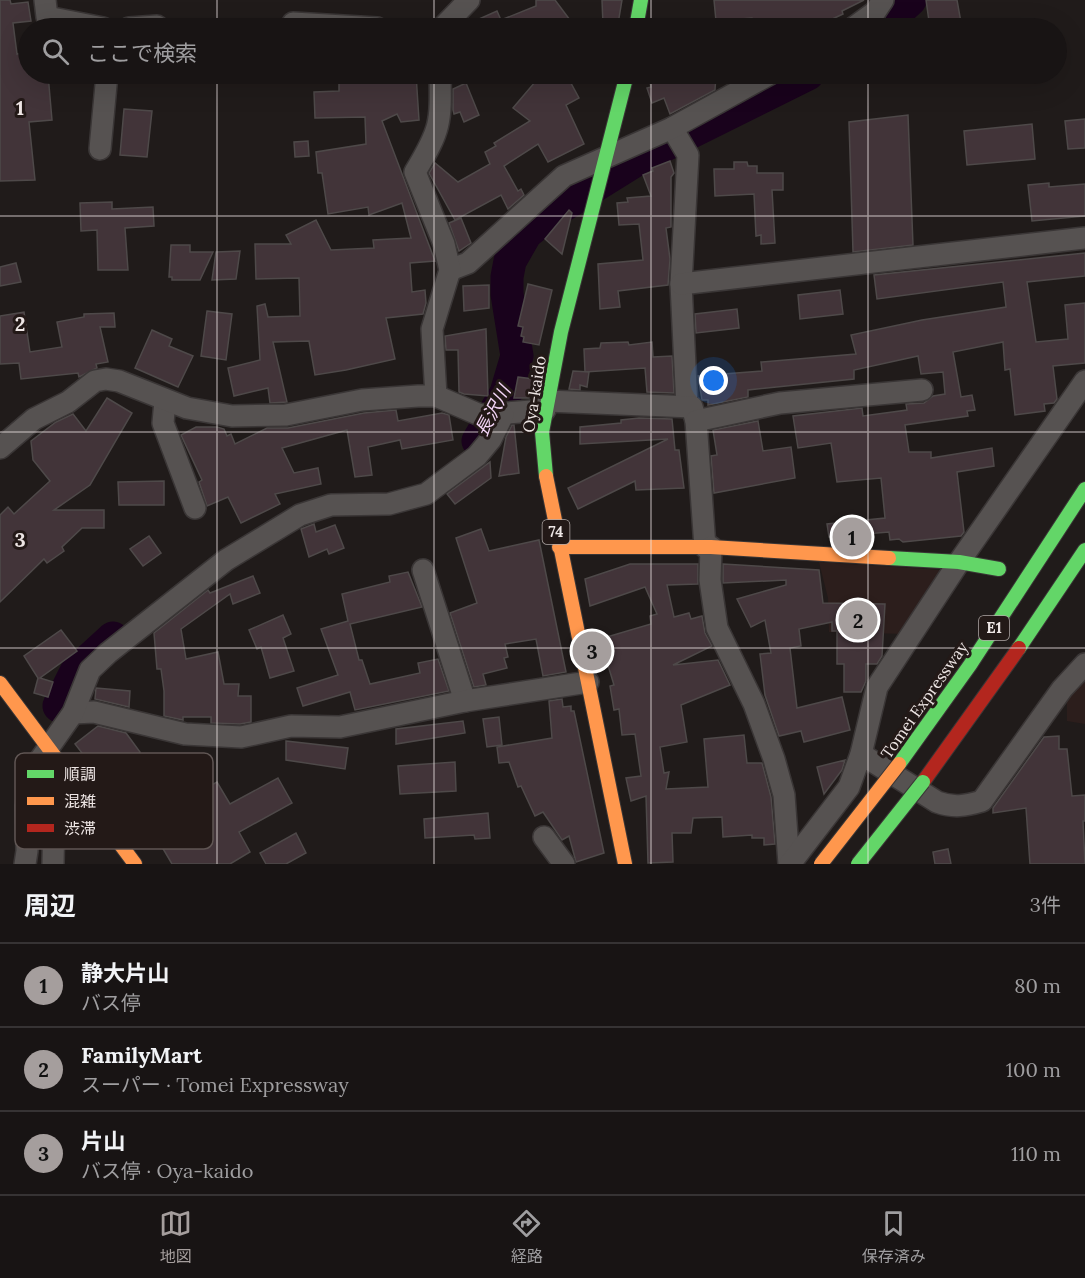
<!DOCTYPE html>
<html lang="ja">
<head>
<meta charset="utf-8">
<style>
	:root { --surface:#181414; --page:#211d1d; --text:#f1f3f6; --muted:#9f9ea0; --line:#363334; --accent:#a59e9d }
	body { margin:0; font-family:Lora,"Noto Sans JP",serif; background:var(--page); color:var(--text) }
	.you { position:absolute; left:714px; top:381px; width:21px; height:21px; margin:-15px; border:4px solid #fff; border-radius:50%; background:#1a73e8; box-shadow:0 0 0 9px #1a73e833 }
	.badge { display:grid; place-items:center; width:39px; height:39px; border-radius:50%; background:var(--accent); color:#111; font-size:20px; font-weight:700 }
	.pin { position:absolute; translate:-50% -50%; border:3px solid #fff; box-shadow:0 2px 6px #0006 }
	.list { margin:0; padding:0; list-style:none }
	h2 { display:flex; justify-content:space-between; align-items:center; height:78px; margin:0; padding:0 24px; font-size:26px }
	h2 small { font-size:20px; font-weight:400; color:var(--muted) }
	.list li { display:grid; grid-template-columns:39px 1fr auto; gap:18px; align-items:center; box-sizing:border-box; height:84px; padding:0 24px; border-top:2px solid var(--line) }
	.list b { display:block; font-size:22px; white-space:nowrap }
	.list p { margin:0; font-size:20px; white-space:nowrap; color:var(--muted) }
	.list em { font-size:20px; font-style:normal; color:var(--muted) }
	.icon { flex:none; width:33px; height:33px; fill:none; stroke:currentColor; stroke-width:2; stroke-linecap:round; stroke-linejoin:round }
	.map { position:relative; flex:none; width:1085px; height:864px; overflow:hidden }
	.search { position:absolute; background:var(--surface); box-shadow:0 6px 24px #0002; left:18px; right:18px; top:18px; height:66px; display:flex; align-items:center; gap:15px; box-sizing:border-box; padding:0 21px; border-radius:33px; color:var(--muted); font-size:22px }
	.sheet { height:330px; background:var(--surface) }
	nav { display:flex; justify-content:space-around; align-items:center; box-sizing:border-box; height:84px; border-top:2px solid var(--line); background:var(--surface); font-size:16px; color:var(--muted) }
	nav a { display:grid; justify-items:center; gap:3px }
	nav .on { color:var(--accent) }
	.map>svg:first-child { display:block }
</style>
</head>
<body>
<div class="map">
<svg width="1085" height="864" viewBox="0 0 1085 864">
	<rect width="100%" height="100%" fill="#201b1a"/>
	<g fill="#2c1e1c">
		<polygon points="819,562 942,570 906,634 829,632 828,598"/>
		<polygon points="1085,667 1085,724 1067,721 1067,686"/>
	</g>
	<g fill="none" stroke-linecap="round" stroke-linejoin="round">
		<g stroke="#19021c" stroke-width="33">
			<polyline points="880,28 910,0"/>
			<polyline points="478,441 506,393 517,356 507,294 507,277 510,261 526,233 551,213 641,157 808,74"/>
			<polyline points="59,706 76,672 113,638"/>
		</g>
	</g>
	<g fill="#423439" stroke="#4e4949" stroke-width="1.5">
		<polygon points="0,0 10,0 11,4 28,2 31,21 13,23 17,54 28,52 28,74 48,74 52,120 29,122 35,180 0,181"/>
		<polygon points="536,0 555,0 576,28 459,28 497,11 501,20 536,6"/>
		<polygon points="602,0 622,0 618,24 603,25"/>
		<polygon points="714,0 864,0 842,11 843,14 813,28 757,28 752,18 716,21"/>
		<polygon points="926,0 957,0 962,28 930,28"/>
		<polygon points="339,74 416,74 419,120 401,122 397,114 382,121 435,261 410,263 412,292 425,290 426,303 423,314 386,318 395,359 346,370 315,375 309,341 273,342 287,402 270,403 268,388 234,396 228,368 260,360 257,306 265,304 268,317 300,316 299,278 256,279 255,244 291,244 286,235 316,220 331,250 374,248 373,240 411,238 402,203 369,215 368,207 328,214 322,173 318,173 316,152 366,144 365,117 315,118 314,92 339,91"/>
		<polygon points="550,74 566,74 579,98 566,105 584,144 548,162 538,144 504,166 518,191 521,189 524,195 508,209 501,195 455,220 429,173 435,163 458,182 490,164 485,152 496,146 494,143 530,121 513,108 535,82"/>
		<polygon points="648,74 716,74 715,90 670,114 664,98 652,103 647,88 651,87"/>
		<polygon points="466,83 479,115 464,122 460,112 454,114 453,110 453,89"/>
		<polygon points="124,109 152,111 147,157 120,155"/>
		<polygon points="908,115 913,245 853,252 849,122"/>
		<polygon points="1085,119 1085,148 1068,149 1065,121"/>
		<polygon points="1032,124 1035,159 967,165 964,131"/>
		<polygon points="308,141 309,156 295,157 294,142"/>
		<polygon points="670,161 674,173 671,177 671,227 666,228 670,259 668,285 618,291 620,307 600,309 598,264 643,260 639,224 619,225 617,203 628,202 627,198 651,196 643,175 653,171 652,168"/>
		<polygon points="734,162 747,162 748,166 757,166 757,173 783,173 783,190 772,190 775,243 761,244 761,235 756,236 754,194 715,196 714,169 734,169"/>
		<polygon points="1049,183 1049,187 1085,184 1085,216 1032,221 1028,185"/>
		<polygon points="112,202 112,209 153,207 154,226 125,228 128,270 98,270 97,230 81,231 80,203"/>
		<polygon points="569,210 572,213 562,254 545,239"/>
		<polygon points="461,218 471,243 459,251 449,223"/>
		<polygon points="171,245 190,245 190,252 213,252 200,280 172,280 172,277 169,277"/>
		<polygon points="240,251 236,279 212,280 216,252"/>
		<polygon points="1085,253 1085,276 1027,282 1036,342 1068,339 1065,305 1085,303 1085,363 1053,366 1057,399 1054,403 1044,404 1045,411 1015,415 1010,369 1005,370 1003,342 953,352 961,397 972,395 975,410 967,411 968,416 905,425 909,452 931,452 931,458 992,448 994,466 957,472 964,532 961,536 903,542 899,539 890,540 889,532 829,537 827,524 885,518 881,478 837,482 831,443 798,448 793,416 862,408 863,416 907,410 906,404 924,403 933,396 945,394 943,372 921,374 918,356 854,370 854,379 748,390 748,397 708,405 708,400 702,400 698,376 762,371 761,362 856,354 851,335 922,320 1006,307 1003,282 877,299 874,275"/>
		<polygon points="16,263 21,282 0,286 0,267"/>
		<polygon points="528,284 552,290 539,345 523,342 524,337 521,336 523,327 518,326"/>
		<polygon points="489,285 489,308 464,311 463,286"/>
		<polygon points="840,290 843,314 800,319 798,295"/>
		<polygon points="737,309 739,328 696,333 695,314"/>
		<polygon points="207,311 232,314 226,360 201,356"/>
		<polygon points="24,312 30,352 62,347 57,322 84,317 84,314 114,313 115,327 100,327 108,362 96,364 97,368 79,377 78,373 21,379 19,363 0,364 0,316"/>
		<polygon points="486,329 488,396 464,394 459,392 458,350 446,350 445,336"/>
		<polygon points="152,330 172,339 169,346 193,356 178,387 135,368"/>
		<polygon points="628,342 629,345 652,342 653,357 672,356 674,393 647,392 645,368 585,372 584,349 600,348 601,343"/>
		<polygon points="573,371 589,372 587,387 580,385 580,390 569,389"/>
		<polygon points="518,377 533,379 529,398 514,398"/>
		<polygon points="107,398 132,413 90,485 54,510 104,510 104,528 82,528 62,547 64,551 47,563 44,559 0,602 0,515 8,507 14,514 50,481 33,460 31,441 56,422 73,414 86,431"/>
		<polygon points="396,410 398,421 442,413 449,415 453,440 402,449 400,440 368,447 372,475 355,477 347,430 282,448 294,473 318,468 321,484 275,494 280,504 241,523 228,497 207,506 199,482 202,480 181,435 196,427 217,427 224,429 227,436 231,434 235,444 267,428 288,428 364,413"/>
		<polygon points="639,418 672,419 675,450 679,450 684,488 636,490 635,481 578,509 568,488 668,439 580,444 580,427 621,423 621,420"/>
		<polygon points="758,421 763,451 791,447 795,478 714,493 711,456 717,455 713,430"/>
		<polygon points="512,425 514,425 519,473 499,476 506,437"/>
		<polygon points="490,462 491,478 455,504 447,494"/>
		<polygon points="164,481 164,505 119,505 118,482"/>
		<polygon points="314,524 316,532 335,525 344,548 329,554 327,549 309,557 301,529"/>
		<polygon points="481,529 489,551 539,540 566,672 543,676 536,639 505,644 508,657 504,658 507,668 483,674 486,685 474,687 450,613 477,603 456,538"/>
		<polygon points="149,536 161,553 143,566 130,549"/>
		<polygon points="630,564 698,564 698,584 667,585 674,617 689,613 691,619 702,616 705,633 712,646 673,665 718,660 730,685 681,705 687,742 660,747 664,773 669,772 666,789 708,787 704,739 744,735 747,763 762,763 771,797 775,844 764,845 764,838 752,838 752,835 723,837 722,817 693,818 691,833 672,833 673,862 648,863 646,796 631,801 626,778 641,776 635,734 622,735 619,709 614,710 610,686 614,685 600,639 651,624 650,616 657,614 645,587 590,606 585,579"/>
		<polygon points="723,564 819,570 823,603 885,604 882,656 877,664 866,664 866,681 861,692 844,692 844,664 837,664 837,631 832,631 832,622 799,629 801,646 790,648 797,708 842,697 850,730 804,742 801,731 779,736 765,695 760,654 771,653 765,620 751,627 737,599 786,585 786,580 723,583"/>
		<polygon points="408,572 422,607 350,624 359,660 362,660 370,684 420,673 418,663 438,659 449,691 355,710 350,692 303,706 297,688 338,675 321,629 348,621 342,594 390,582 389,576"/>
		<polygon points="253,576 260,593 233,604 230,594 181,629 186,659 218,652 224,684 239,684 238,696 251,696 251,722 240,724 211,723 211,717 183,717 183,720 164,716 164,691 161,669 157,669 154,633 208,590 210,593"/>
		<polygon points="283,615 291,634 283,638 294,671 270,678 261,647 257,649 249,630"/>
		<polygon points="61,630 77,651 40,678 53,682 48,697 34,693 38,678 24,656"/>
		<polygon points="96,688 130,691 129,707 95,699"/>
		<polygon points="562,699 563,707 571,706 571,711 574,711 604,853 576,862 569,836 562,840 543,812 535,816 521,786 518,787 509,762 499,763 497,747 552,738 549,701"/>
		<polygon points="499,717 502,745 487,747 483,719"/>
		<polygon points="463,721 465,733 396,744 396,729"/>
		<polygon points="98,726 126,733 140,752 135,763 106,784 75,744"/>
		<polygon points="1059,736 1059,749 1067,749 1072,796 1085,795 1085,821 1083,821 1085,864 1030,864 1026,808 993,813 993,808 1044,737"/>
		<polygon points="286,741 348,748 345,769 286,760"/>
		<polygon points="845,760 842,770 824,794 817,767"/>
		<polygon points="455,762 456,791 400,794 398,766"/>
		<polygon points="278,778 292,803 239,832 250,852 230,864 172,864 145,818 200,788 201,791 217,782 230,804"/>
		<polygon points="488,813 490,838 475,839 474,835 425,838 424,819"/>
		<polygon points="296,833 306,853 286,864 266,864 260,853"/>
		<polygon points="948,849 951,864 935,864 933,852"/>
	</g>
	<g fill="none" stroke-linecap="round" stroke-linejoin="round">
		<g stroke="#3a3636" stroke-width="24">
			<g id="street">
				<polyline points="45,0 47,17 103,28"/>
				<polyline points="293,23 377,28"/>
				<polyline points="129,28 157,26"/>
				<polyline points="442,28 469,0"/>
				<polyline points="853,28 875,12 883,0"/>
				<polyline points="672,128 688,155 681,284 687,407"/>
				<polyline points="100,149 107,74"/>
				<polyline points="450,270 468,263 564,176 672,128 770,74"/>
				<polyline points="681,284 1085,238"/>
				<path d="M436,396L432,329L450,270L444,244L415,172C441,129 441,123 440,74"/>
				<polyline points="165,401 163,423 195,508"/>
				<polyline points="547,401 692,407 696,421 705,547"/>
				<polyline points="696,421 780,403 922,390"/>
				<polyline points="0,448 34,419 68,402 95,381 106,379 119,381 187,408 232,416 286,415 362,400 418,396 436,396 480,415 545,410"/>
				<polyline points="711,547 710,580 717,628 754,704 774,759 784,795 789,864"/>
				<polyline points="423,570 465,701"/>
				<polyline points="73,713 94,712 185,734 241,737 291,726 340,727 465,701 588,682"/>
				<path d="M861,754L937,802C954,808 965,806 982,801L1062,689L1085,664"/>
				<polyline points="26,808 48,810 54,816 53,864"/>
				<polyline points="544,837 564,864"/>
				<polyline points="25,864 27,851 26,808 30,774 73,713 90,670 108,653 226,560 300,515 331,505 389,504 426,494 477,456 491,439 503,415"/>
				<polyline points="790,864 849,787 861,754 877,687 959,562 1085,381"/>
			</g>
		</g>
		<g stroke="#3a3636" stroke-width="16">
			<g id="fast">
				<polyline points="636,28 641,0"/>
				<polyline points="546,476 542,432 561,332 627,74"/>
				<polyline points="889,558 959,562 999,569"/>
				<polyline points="1019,648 1085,550"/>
				<polyline points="899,764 970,665 1085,489"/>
			</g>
		</g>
		<g stroke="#3a3636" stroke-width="16">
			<g id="slow">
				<polyline points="546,476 625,864"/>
				<polyline points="559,547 711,547 889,558"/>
				<polyline points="0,683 135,864"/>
			</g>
		</g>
		<g stroke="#3a3636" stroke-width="16">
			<polyline id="jam" points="923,782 1019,648"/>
		</g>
		<use href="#street" stroke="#565251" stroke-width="21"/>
		<use href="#fast" stroke="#63d668" stroke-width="14"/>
		<use href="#slow" stroke="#ff974d" stroke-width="14"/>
		<use href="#jam" stroke="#b3261e" stroke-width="14"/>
		<g stroke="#3a3636" stroke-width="16" stroke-linecap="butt">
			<polyline id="fast-bridge" points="858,864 923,782"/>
		</g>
		<g stroke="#3a3636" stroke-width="16" stroke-linecap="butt">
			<polyline id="slow-bridge" points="821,864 899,764"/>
		</g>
		<use href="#fast-bridge" stroke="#63d668" stroke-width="14"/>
		<use href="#slow-bridge" stroke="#ff974d" stroke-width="14"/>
	</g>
	<path fill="none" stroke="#ede5e4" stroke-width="1.5" stroke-opacity="0.55" d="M217,0V28M434,0V28M651,0V28M868,0V28M217,74V864M434,74V864M651,74V864M868,74V864M0,216H1085M0,432H1085M0,648H1085"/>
	<g text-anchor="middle" stroke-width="6" stroke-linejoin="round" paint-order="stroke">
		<g fill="#231917" stroke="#b0a8a6" stroke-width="1.5">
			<rect x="542.5" y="520" width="27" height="24" rx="4.5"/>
			<rect x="979" y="616" width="30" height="24" rx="4.5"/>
		</g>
		<g font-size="15" font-weight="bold" fill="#ede5e4">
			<text x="556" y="537">74</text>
			<text x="994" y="633">E1</text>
		</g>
		<g font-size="16" fill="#ede5e4" stroke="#231917">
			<text transform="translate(534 394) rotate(-81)" y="6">Oya-kaido</text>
			<text transform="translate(924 700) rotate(-55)" y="6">Tomei Expressway</text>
		</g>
		<g font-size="18" font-style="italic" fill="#f4d6f7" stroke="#231917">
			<text transform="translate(493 411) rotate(-62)" y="6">長沢川</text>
		</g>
	</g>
	<rect x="15" y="753" width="198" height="96" rx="9" fill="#231917" stroke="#605654" stroke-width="1.5"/>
	<rect x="27" y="770" width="27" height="8" fill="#63d668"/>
	<rect x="27" y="797" width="27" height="8" fill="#ff974d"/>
	<rect x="27" y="824" width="27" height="8" fill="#b3261e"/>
	<g font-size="16" fill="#ede5e4">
		<text x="64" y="780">順調</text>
		<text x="64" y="807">混雑</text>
		<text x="64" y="834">渋滞</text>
	</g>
	<g font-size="20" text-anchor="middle" font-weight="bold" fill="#ede5e4" stroke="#231917" stroke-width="6" stroke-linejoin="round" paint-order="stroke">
		<text x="20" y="115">1</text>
		<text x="20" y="331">2</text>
		<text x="20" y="547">3</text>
	</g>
</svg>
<div class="you"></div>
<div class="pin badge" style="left:852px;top:537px">1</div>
<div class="pin badge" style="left:858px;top:620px">2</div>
<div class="pin badge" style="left:592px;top:651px">3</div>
<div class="search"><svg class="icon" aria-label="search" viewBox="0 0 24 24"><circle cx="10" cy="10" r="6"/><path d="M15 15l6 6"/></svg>ここで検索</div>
</div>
<section class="sheet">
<h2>周辺<small>3件</small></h2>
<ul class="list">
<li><span class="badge">1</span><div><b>静大片山</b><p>バス停</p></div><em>80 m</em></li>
<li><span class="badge">2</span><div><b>FamilyMart</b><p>スーパー · Tomei Expressway</p></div><em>100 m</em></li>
<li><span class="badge">3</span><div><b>片山</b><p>バス停 · Oya-kaido</p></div><em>110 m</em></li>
</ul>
</section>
<nav>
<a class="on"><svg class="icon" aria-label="map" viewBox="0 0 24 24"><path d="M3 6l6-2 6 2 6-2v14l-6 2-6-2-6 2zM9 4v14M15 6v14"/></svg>地図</a>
<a><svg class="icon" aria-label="directions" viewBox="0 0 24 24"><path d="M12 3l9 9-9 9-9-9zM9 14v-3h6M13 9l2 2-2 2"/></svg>経路</a>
<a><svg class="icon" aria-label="saved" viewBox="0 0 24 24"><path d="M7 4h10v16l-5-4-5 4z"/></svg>保存済み</a>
</nav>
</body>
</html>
